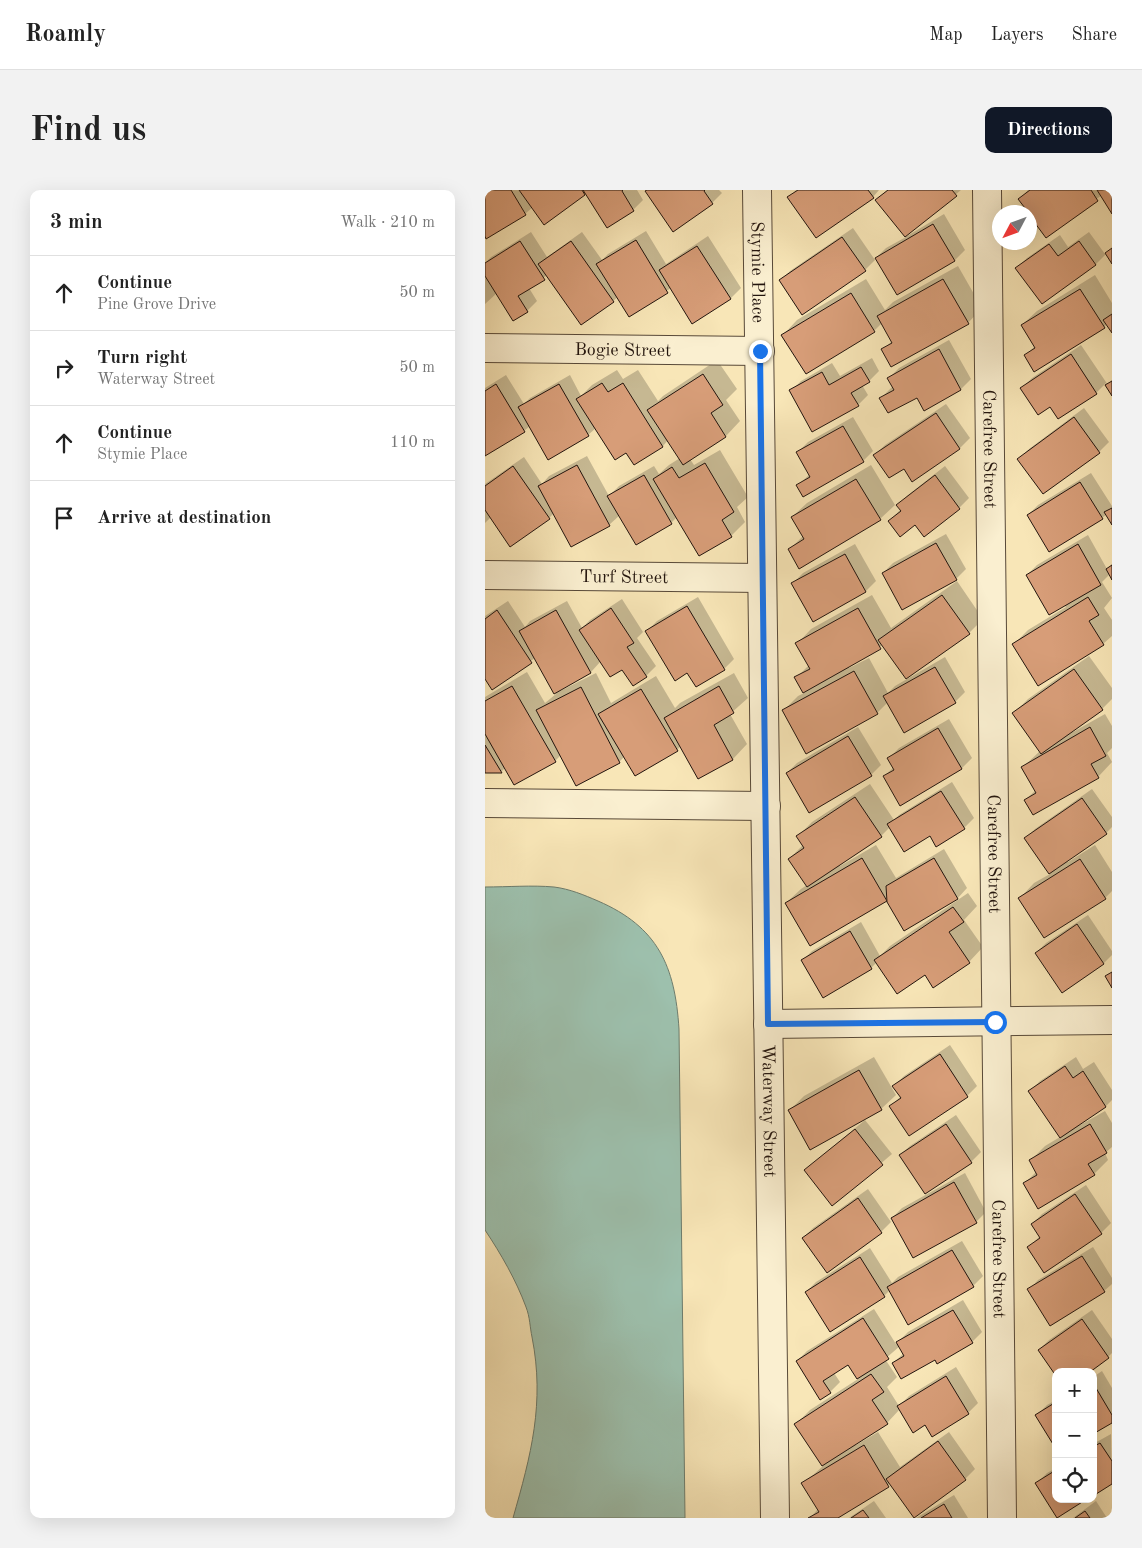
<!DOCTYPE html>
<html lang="en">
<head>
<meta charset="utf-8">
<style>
	:root { --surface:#fff; --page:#f2f2f2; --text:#222; --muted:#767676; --line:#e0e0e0; --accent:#111827 }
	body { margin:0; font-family:"Old Standard TT",serif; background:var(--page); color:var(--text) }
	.controls { position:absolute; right:15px; bottom:15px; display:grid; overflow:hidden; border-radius:10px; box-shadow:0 5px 20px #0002 }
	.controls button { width:45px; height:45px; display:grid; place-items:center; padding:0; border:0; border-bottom:1px solid var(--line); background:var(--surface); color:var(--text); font:25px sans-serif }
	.compass { position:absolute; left:507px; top:15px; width:45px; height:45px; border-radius:50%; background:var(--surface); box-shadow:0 5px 20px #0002; rotate:229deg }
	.stop { position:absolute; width:15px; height:15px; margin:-11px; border:4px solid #1a73e8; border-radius:50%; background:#fff }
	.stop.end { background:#1a73e8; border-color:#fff; box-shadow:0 1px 5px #0008 }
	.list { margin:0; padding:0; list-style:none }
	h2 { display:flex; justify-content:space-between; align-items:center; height:65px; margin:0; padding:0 20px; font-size:21px }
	h2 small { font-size:16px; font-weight:400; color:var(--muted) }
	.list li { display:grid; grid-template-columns:32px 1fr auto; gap:15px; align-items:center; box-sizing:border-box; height:75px; padding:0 20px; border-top:1px solid var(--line) }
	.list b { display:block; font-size:19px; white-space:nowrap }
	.list p { margin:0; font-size:16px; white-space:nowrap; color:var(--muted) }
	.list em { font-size:16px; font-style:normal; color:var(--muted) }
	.icon { flex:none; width:28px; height:28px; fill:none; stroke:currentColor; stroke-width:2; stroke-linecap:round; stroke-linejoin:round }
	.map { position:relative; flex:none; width:627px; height:1328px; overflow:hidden; border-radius:10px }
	header { display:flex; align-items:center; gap:30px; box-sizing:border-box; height:70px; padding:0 25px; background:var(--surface); border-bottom:1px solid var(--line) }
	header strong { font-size:24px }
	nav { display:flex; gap:28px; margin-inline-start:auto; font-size:18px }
	.intro { display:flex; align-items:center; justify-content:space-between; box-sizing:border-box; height:120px; padding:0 30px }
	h1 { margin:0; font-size:35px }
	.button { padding:12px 22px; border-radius:10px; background:var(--accent); color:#fff; font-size:18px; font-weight:700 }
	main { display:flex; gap:30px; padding:0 30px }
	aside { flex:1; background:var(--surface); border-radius:10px; box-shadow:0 5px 20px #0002 }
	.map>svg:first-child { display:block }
</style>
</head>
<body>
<header>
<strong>Roamly</strong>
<nav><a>Map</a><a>Layers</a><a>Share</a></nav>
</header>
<div class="intro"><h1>Find us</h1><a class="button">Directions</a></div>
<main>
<aside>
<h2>3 min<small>Walk · 210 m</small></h2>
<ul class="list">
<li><svg class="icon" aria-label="ahead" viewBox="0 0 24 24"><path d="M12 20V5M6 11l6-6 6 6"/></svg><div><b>Continue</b><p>Pine Grove Drive</p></div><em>50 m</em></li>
<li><svg class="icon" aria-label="right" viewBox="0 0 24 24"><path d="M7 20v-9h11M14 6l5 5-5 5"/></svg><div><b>Turn right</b><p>Waterway Street</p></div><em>50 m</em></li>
<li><svg class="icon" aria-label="ahead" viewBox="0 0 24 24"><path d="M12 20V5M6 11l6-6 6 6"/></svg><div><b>Continue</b><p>Stymie Place</p></div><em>110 m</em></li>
<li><svg class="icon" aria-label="arrive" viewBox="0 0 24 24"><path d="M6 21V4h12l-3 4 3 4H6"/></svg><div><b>Arrive at destination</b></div></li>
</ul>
</aside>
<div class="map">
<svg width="627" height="1328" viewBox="0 0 627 1328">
	<rect width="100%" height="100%" fill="#f8e6b7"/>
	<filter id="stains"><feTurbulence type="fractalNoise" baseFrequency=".004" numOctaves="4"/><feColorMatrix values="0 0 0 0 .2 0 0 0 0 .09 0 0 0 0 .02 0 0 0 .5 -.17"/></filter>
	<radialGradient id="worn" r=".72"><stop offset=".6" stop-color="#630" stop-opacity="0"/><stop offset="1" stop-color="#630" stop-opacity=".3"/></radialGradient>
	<path fill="#9dc0ad" stroke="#6c7c6d" d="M0,697C23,697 47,695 69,697C85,699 99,705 113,711C173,737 190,776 194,839L200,1328H28C46,1265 60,1213 47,1147C45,1138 45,1127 41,1117C31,1090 16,1064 0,1040Z"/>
	<g fill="#0003">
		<polygon points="0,0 152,0 158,10 148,20 123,36 101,3 100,5 48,17 40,24 2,47 0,44"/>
		<polygon points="163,0 234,0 237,3 227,13"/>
		<polygon points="311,0 394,0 388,7 304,8"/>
		<polygon points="402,0 476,0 421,45 422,46 459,24 480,60 470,70 412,103 391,68 401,58 421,47 392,10"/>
		<polygon points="543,0 627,0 627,22 617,5 561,46 535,9"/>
		<polygon points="368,38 390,70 380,80 295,91 305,81"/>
		<polygon points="161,41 181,74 223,46 256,98 246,108 186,98 144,125 133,107 128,111 62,85 44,98 52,111 42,121 29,129 12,103 0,114 0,73 6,67 46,42 62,67 97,42 117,70 123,64"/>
		<polygon points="604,42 620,64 627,58 627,72 622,63 610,75 532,78 542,68 575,45 583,57"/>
		<polygon points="473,76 497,118 483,133 398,160 407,151 397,133 389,141 321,182 298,145 312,130 381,89 400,120 408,112"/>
		<polygon points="610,85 627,113 627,141 622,134 619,137 541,165 550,156 537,135 552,121"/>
		<polygon points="464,150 486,189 476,199 440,219 432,206 396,208 408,196 404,188 414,178"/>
		<polygon points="596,155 623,195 627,190 627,204 621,193 611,203 574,228 566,215 537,198 547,188"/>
		<polygon points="387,168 394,181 384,191 377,195 383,205 373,215 306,201 316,191 347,173 355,186"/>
		<polygon points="232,170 252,199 241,210 255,231 241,246 205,269 209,275 235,260 263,307 252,317 260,332 246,346 192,327 186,333 135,325 124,335 69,323 64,328 6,327 0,333 0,294 39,267 57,294 64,286 102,266 124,306 134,296 169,276 174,284 184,275 195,268 183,250 178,256 150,273 142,261 111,238 103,245 45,236 39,241 0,265 0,198 21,185 39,214 45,208 85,185 96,206 107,195 132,180 138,189 153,180 173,211 178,206"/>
		<polygon points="461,214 485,248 475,258 419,277 390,265 400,255"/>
		<polygon points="599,218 624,252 614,262 534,269 544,259"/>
		<polygon points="368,227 388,261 378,271 313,295 325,284 313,262 323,252"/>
		<polygon points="386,275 410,315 395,329 304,360 318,346 307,327 322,313"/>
		<polygon points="460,276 484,308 474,318 439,345 430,334 404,331 416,319 413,315 423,305"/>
		<polygon points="606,283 627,316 627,333 622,324 617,328 543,325 553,315"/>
		<polygon points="461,344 481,379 471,389 398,383 408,373"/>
		<polygon points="603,345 622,379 627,374 627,388 625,384 617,392 627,408 619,418 627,430 627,446 618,454 553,494 529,454 543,440 581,417 542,385 552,375"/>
		<polygon points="370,354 391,391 381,401 328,430 308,393 318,383"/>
		<polygon points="472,391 498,429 484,443 398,455 363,476 364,478 384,468 403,503 410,496 460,467 480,502 470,512 403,512 392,523 299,520 313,506 319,503 311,488 324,475 312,454 326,439 387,405 406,438"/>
		<polygon points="213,407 249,469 239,479 211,495 203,481 162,441 172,431"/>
		<polygon points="137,409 158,442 152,448 171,476 161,486 116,471 106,482 74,499 75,501 111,483 126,513 171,486 190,518 195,513 249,483 263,508 245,524 262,554 248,569 214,587 196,556 192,560 140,566 134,572 91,594 76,565 70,571 20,578 16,582 0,582 0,507 42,482 60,513 71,504 50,468 8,498 0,487 0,426 23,411 40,437 45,431 82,411 97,438 105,430"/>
		<polygon points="604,466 627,498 627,509 617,519 587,540 588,542 620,524 627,536 627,558 622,563 627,572 613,587 540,610 551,600 538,577 555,561 529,523 543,509"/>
		<polygon points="464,529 487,568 477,578 416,614 399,586 409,577 404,568 414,558"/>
		<polygon points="373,537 396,575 386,585 302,583 312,573"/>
		<polygon points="467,592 489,628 479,638 445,644 405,637 396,646 353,674 355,676 391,655 411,688 459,659 482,698 472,709 403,708 401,710 301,713 316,699 322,695 304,669 318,655 313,646 327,632 385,594 409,630 414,625"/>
		<polygon points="607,599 627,627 627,637 621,643 581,671 583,672 610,655 627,682 627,701 620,708 535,708 549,693 565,684 540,649 550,639"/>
		<polygon points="483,703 492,716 479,730 498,757 484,772 440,783 392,772 386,778 317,771 327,761 376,732 395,766 405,756"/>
		<polygon points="603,725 627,761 627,765 619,773 577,801 551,763 561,753"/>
		<polygon points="465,855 492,896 482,906 424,944 406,916 416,906 409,896 419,886"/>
		<polygon points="389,867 411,905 396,919 305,920 319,906"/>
		<polygon points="591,867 598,879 609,872 627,900 627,910 621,916 594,934 595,935 620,921 627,933 627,957 620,963 623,970 609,984 540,993 552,981 546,970 560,956 575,947 545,901 555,891"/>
		<polygon points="471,925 496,962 486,972 441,1003 415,965 425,956"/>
		<polygon points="380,930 407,964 348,1014 320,980"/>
		<polygon points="480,983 501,1022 491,1032 407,1028 417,1018"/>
		<polygon points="601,995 626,1033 616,1043 544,1057 555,1046 547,1034 557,1024"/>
		<polygon points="383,999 406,1032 396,1042 342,1081 318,1048 328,1038"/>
		<polygon points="477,1051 498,1086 488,1096 405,1100 399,1106 321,1102 331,1092 385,1058 407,1093 413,1087"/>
		<polygon points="608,1057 627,1088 627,1094 619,1101 544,1100 553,1090"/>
		<polygon points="478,1110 497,1142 487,1152 450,1168 408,1173 419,1163 415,1156 400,1169 412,1187 402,1197 414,1216 424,1206 471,1177 493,1213 483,1223 440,1233 415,1219 402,1233 370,1253 371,1255 393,1242 415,1277 464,1242 490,1279 480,1289 429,1326 406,1293 350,1328 325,1328 333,1319 318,1294 338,1276 311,1234 325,1220 373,1189 364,1173 349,1183 355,1192 345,1202 312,1171 322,1161 389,1119 411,1154 423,1142"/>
		<polygon points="607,1120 627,1149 627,1163 623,1167 554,1160 564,1150"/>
		<polygon points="617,1181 627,1198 627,1231 608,1243 608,1187"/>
		<polygon points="571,1210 571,1257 552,1225 562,1215"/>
		<polygon points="626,1244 627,1293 608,1304 608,1254"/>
		<polygon points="571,1278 571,1309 572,1326 552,1293 562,1283"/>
		<polygon points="469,1305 483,1328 431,1328"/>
		<polygon points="389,1311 401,1328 364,1328"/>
		<polygon points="611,1311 622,1328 588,1328"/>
	</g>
	<g fill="#d79d78" stroke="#23150e">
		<polygon points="0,0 26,0 41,25 1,49 0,46"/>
		<polygon points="34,0 97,0 100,5 59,35"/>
		<polygon points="98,0 138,0 137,1 149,21 122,38"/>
		<polygon points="162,0 220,0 219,1 228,14 188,42 160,1"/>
		<polygon points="313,0 383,0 389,8 331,48 302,7"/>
		<polygon points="403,0 467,0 472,6 420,47 390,10"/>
		<polygon points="545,0 606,0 613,11 561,48 544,25 544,22 543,22 533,9"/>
		<polygon points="612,0 627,0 627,24"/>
		<polygon points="448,34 470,71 412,105 390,68"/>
		<polygon points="357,47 381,81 317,125 294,90"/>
		<polygon points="151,50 183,103 144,127 111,74"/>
		<polygon points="35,51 60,90 33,106 43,122 28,131 0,86 0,73"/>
		<polygon points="86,51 129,112 96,135 53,74"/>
		<polygon points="594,51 611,75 557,114 530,78 564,54 573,66"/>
		<polygon points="212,56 246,109 207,134 174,80"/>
		<polygon points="627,58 627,74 620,63"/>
		<polygon points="458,89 484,134 406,177 396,159 407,153 392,126"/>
		<polygon points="595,99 620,138 549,182 539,165 550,158 536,135"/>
		<polygon points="366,103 390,142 321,184 296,145"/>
		<polygon points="627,124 627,143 618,130"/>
		<polygon points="454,159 476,200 439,221 432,208 403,223 394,208 409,200 402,188"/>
		<polygon points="586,164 612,204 573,229 565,217 553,225 535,198"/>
		<polygon points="376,177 385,192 366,203 374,216 327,242 304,200 337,182 344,195"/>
		<polygon points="218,184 238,215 226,223 241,247 198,275 162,220"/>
		<polygon points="627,191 627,206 620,195"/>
		<polygon points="117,193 123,202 138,193 178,257 149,275 141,263 130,270 91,209"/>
		<polygon points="11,194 40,242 0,266 0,201"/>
		<polygon points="74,194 104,246 63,270 33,217"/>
		<polygon points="451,223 475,259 427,292 419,279 404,288 388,265"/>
		<polygon points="589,227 615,263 558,304 532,269"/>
		<polygon points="358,236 379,272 318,307 311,295 325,287 311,262"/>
		<polygon points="220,273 249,322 237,330 247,347 214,366 168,289 187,277 194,288"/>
		<polygon points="92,275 125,336 86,357 53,296"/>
		<polygon points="28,276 65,329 25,357 0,320 0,296"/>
		<polygon points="159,285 187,334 151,355 122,306"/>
		<polygon points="450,285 475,319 439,347 430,335 415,347 403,331 416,321 411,315"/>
		<polygon points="371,289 396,330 314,379 303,359 319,349 306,327"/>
		<polygon points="595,292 618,329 564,362 542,325"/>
		<polygon points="627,318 627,335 619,322"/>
		<polygon points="451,353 472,390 417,420 397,383"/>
		<polygon points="593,354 616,395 564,425 541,385"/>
		<polygon points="360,364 381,402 328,432 306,393"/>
		<polygon points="627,375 627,390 621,379"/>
		<polygon points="457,405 485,444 421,489 393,450"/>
		<polygon points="603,407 614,425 604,431 619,455 553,496 527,454"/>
		<polygon points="202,416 240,480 211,497 202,483 190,491 160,441"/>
		<polygon points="126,418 149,453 142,457 162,487 148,496 137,480 125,487 94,440"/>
		<polygon points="373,418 396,459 318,503 309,487 325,479 310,453"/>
		<polygon points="12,420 47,473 7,500 0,489 0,429"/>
		<polygon points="71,420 106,483 69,504 34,441"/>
		<polygon points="450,477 471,513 419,543 398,506"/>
		<polygon points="589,479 618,520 556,564 527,523"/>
		<polygon points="369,481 393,524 321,564 297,520"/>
		<polygon points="27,496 71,572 29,595 0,544 0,511"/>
		<polygon points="234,496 249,523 229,535 248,570 213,589 179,528"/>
		<polygon points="96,497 135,573 91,596 51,520"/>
		<polygon points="156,499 193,561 150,586 113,524"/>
		<polygon points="605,537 621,566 606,574 614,588 548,625 539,610 551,603 536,577"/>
		<polygon points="453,538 477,579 415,616 398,586 409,580 402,568"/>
		<polygon points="363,546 387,586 324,623 301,583"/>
		<polygon points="0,555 17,583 0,583"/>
		<polygon points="456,601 480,639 451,657 445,646 419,662 402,634"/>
		<polygon points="370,607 397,647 322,697 303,669 319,658 311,646"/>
		<polygon points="597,608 622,644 564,684 539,648"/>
		<polygon points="377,668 402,711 325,756 300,713"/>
		<polygon points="449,668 473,709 419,741 402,712 401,696"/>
		<polygon points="595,669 621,709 559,748 533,708"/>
		<polygon points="468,717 479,732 464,742 485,773 448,798 440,785 412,804 389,770"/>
		<polygon points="592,734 619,774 577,803 550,763"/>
		<polygon points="365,741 387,779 338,808 316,770"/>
		<polygon points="627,782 627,798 620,786"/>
		<polygon points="455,864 483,907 424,946 404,916 416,908 407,896"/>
		<polygon points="580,876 588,888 598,881 621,917 575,948 543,901"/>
		<polygon points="374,880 397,920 325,960 303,920"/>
		<polygon points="461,934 487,973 440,1004 414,965"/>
		<polygon points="605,934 622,963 603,974 610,985 553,1019 538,993 552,985 544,970"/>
		<polygon points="370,939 398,975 347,1016 319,980"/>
		<polygon points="469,992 492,1033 428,1068 406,1028"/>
		<polygon points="590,1004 617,1044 559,1083 542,1057 555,1048 546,1034"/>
		<polygon points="373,1008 397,1043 342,1083 317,1048"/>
		<polygon points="467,1060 489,1097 423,1135 402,1097"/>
		<polygon points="597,1066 620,1102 565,1136 542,1099"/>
		<polygon points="375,1067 400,1107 345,1142 320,1102"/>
		<polygon points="468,1120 488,1153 452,1174 450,1170 416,1189 407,1173 419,1166 411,1152"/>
		<polygon points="378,1128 404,1169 372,1189 363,1175 338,1191 346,1203 335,1210 311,1171"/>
		<polygon points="597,1129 624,1168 605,1182 571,1182 571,1186 553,1160"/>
		<polygon points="386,1184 399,1202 387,1210 403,1234 337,1276 309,1234"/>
		<polygon points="461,1186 484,1224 447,1247 440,1235 428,1243 412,1216"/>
		<polygon points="608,1193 627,1225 627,1233 608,1244"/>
		<polygon points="571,1212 571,1259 550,1225"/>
		<polygon points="453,1251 481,1290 429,1328 401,1289"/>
		<polygon points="615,1253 627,1271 627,1294 608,1306 608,1257"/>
		<polygon points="379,1255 404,1297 353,1328 323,1328 334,1322 316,1293"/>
		<polygon points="571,1280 571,1309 602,1309 572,1328 550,1293"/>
		<polygon points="459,1314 467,1328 436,1328"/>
		<polygon points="378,1320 384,1328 366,1328"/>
		<polygon points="600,1321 605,1328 590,1328"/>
	</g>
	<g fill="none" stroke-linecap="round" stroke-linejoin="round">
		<g stroke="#584938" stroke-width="30">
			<g id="minor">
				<path id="s1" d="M272,0L290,1328"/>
				<path id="s2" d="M502,0L517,1328"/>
				<path id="s3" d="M0,158L275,161"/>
				<path id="s4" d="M0,385L277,388"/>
				<polyline points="0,613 281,616"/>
				<polyline points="283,834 627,830"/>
			</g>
		</g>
		<use href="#minor" stroke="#faefd0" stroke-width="28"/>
	</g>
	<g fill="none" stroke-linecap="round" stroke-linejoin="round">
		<polyline stroke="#1a73e8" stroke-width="6" points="275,161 283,834 510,832"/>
	</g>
	<g text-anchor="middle" stroke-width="4" stroke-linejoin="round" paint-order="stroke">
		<g font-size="18" fill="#23150e" stroke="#faefd0">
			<text dy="6" stroke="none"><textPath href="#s1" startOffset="82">Stymie Place</textPath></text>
			<text dy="6" stroke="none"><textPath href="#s3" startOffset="138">Bogie Street</textPath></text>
			<text dy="6" stroke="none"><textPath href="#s2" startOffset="259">Carefree Street</textPath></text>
			<text dy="6" stroke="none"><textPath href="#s4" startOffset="139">Turf Street</textPath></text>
			<text dy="6" stroke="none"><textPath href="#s2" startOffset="664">Carefree Street</textPath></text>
			<text dy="6" stroke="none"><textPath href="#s1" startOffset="921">Waterway Street</textPath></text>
			<text dy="6" stroke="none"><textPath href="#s2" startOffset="1069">Carefree Street</textPath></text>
		</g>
	</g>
	<rect width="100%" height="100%" filter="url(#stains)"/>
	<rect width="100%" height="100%" fill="url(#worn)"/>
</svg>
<div class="controls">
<button>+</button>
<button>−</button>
<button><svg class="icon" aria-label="locate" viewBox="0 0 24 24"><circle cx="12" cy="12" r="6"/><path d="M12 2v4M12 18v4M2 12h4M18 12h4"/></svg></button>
</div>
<svg class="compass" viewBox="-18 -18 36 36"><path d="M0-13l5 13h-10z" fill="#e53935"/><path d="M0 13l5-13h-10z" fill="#767676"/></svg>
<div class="stop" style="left:510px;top:832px"></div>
<div class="stop end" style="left:275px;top:161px"></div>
</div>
</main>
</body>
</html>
